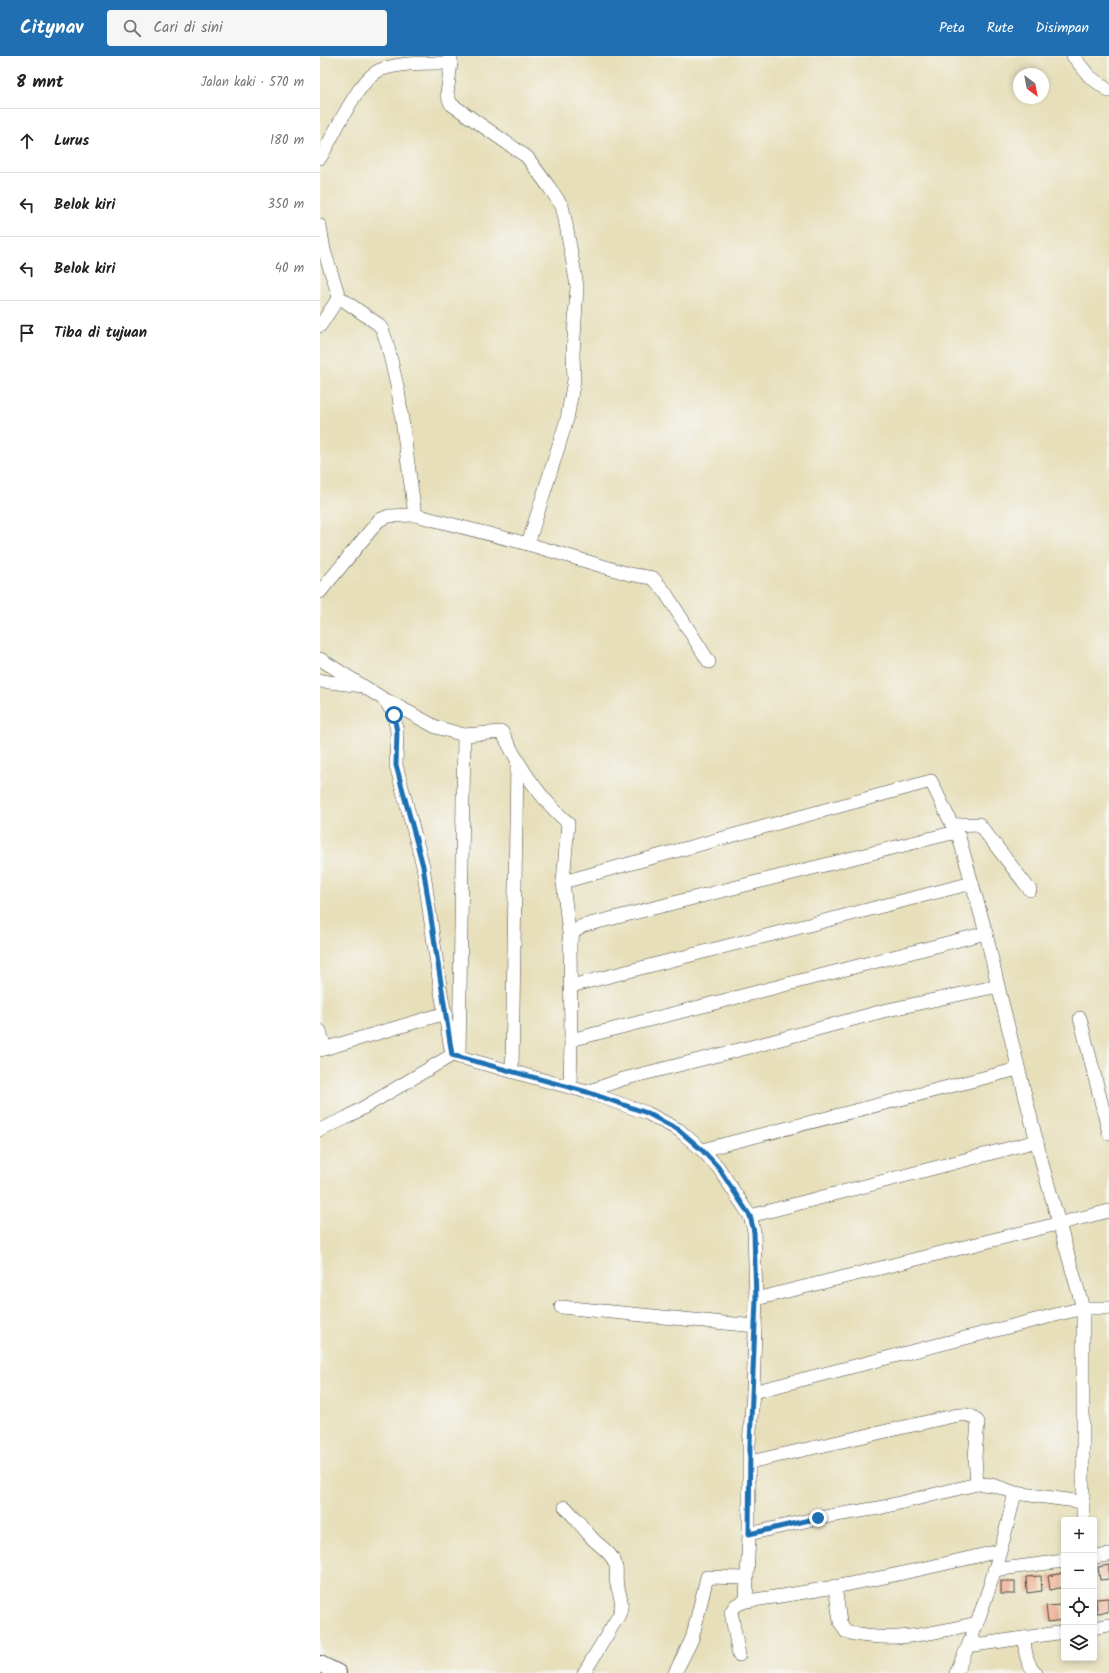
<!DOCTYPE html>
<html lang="id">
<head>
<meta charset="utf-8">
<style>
	:root { --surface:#fff; --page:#f6f6f6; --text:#202124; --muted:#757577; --line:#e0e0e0; --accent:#1f6fb2 }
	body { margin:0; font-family:Kalam,sans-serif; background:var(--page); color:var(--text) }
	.controls { position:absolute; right:12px; bottom:12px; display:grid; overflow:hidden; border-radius:4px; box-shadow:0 2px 6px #0003 }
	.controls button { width:36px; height:36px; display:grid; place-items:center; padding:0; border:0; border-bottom:1px solid var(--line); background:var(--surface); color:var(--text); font:20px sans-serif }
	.compass { position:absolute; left:693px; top:12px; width:36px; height:36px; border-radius:50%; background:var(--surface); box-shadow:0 2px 6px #0003; rotate:148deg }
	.stop { position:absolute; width:12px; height:12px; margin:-9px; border:3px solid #1f6fb2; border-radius:50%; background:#fff }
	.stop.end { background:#1f6fb2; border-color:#fff; box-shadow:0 1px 4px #0008 }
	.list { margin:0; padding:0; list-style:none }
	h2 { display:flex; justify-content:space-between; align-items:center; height:52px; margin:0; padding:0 16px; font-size:17px }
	h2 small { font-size:13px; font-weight:400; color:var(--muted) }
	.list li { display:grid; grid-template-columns:26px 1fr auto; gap:12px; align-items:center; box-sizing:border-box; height:64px; padding:0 16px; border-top:1px solid var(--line) }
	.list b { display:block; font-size:15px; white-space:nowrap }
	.list em { font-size:13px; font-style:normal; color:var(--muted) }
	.icon { flex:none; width:22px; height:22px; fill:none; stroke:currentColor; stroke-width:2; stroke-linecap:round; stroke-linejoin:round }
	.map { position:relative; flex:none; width:789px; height:1617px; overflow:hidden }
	header { display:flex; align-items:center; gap:24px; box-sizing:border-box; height:56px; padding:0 20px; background:var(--accent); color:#fff }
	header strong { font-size:19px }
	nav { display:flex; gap:22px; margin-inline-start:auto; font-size:14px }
	.search { width:280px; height:36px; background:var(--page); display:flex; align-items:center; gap:10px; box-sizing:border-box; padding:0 14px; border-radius:4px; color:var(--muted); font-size:15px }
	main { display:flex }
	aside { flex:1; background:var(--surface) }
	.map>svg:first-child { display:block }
</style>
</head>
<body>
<header>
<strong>Citynav</strong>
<div class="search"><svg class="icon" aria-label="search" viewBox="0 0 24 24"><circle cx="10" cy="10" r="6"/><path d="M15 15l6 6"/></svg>Cari di sini</div>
<nav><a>Peta</a><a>Rute</a><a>Disimpan</a></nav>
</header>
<main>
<aside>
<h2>8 mnt<small>Jalan kaki · 570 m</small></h2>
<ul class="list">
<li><svg class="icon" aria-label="ahead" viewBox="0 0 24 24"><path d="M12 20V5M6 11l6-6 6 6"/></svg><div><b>Lurus</b></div><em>180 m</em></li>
<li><svg class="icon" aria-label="left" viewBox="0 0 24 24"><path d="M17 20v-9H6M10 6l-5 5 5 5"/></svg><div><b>Belok kiri</b></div><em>350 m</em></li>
<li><svg class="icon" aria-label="left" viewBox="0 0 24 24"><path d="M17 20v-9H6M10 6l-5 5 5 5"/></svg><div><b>Belok kiri</b></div><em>40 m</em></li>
<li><svg class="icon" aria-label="arrive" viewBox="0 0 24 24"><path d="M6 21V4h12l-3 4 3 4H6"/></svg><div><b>Tiba di tujuan</b></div></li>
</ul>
</aside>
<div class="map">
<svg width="789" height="1617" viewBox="0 0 789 1617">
	<rect width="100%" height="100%" fill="#f6f6f2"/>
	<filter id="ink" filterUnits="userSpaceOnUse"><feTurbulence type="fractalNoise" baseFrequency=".025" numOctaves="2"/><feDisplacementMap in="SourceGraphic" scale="8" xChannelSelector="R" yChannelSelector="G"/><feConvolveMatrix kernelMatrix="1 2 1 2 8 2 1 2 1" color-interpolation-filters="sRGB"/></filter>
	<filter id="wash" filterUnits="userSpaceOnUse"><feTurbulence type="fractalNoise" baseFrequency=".012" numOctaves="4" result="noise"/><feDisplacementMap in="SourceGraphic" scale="16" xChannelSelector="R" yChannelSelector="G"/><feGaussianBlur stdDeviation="0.9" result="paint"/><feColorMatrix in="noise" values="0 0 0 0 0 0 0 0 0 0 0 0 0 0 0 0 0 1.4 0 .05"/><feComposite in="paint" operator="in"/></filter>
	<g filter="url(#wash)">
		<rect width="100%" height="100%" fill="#e7dfba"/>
		<g id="blocks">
			<g fill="#ee9e7b">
				<polygon points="789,1509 789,1523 780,1524 778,1511"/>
				<polygon points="744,1517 744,1531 730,1534 728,1520"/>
				<polygon points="721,1520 722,1535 707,1537 706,1521"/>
				<rect x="681" y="1525" width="14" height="13"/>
				<polygon points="788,1542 788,1556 777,1557 776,1543"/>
				<polygon points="741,1549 743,1564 728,1566 726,1550"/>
			</g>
		</g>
	</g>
	<g filter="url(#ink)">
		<use href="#blocks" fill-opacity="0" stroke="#474640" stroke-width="1"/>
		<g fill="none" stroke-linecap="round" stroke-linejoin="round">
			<g stroke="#474640" stroke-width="14">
				<g id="minor">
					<polyline points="753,0 769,20 789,35"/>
					<polyline points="131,7 127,38 131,48 207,101 229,131 242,150 245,163 257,230 253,298 254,324 247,363 208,488"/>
					<path d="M0,102C14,80 37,24 60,14C81,6 108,7 131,7V0"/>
					<polyline points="0,170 4,194 19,241"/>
					<polyline points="0,270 19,241 58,268 62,273 67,287 78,334 95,459 208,488 309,518 333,522 345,536 389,606"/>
					<polyline points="0,536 59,464 69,460 95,459"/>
					<polyline points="0,603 38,627"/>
					<polyline points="0,625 43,630 65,644 74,659 77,676 76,709 103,810 120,930 132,999"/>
					<path d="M66,644L116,671L144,679L182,676C200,712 219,741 248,767L243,826"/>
					<polyline points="632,769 659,768 710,834"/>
					<polyline points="250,886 243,826 611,725 636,777"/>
					<polyline points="251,930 652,827"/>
					<polyline points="760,962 789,1077"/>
					<polyline points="0,975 5,993"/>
					<polyline points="251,984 666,877"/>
					<polyline points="0,994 126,957"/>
					<polyline points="139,1001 144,679"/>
					<polyline points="192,1015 197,707"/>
					<polyline points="250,1031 251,984 250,886 254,876 262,870 628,778 636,777 639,781 666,877 678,930"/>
					<polyline points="267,1036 303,1023 450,986 563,955 678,930 723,1111 763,1252 763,1464"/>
					<polyline points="0,1074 26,1062 132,999 267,1036 327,1057 359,1074 382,1094 398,1111 430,1160 434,1175 436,1243 433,1336 763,1252 789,1252"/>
					<polyline points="382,1094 698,1013"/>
					<polyline points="430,1160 717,1085"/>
					<polyline points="436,1243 789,1155"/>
					<polyline points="241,1251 435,1270"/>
					<path d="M433,1336L429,1388V1478L498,1462L559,1452L657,1428C671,1427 682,1432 695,1437C683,1489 668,1541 648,1590L744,1576"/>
					<path d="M430,1406L633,1360C644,1358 651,1357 658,1366L655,1401L657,1428"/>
					<polyline points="695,1437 763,1446"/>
					<path d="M245,1451C255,1461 263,1472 272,1482C279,1490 291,1496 295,1507C298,1514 295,1522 297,1529C300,1540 304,1548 299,1559L264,1617"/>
					<polyline points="774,1501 789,1499"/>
					<polyline points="674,1514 744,1505"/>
					<path d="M515,1530L520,1566L526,1576C570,1588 614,1577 657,1567"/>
					<polyline points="426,1545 429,1478"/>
					<polyline points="774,1572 789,1569"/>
					<path d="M704,1582C705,1595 706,1608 716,1617"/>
					<path d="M419,1599L411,1556L416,1549L426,1545C511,1534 595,1515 679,1495"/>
					<polyline points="355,1617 372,1583 387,1521 426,1522"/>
					<polyline points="636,1617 648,1590"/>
				</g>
			</g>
			<g stroke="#474640" stroke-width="18">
				<polyline id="tertiary" points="0,1608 18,1617"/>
			</g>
			<use href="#minor" stroke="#fff" stroke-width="13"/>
			<use href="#tertiary" stroke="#fff" stroke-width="16"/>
		</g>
	</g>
	<g fill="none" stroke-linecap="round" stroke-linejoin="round" filter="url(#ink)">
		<polyline stroke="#1f6fb2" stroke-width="5" points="74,659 77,676 76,709 103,810 132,999 267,1036 327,1057 359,1074 382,1094 398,1111 430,1160 434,1176 436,1244 430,1388 429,1478 498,1462"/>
	</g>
</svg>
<div class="controls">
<button>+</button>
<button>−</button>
<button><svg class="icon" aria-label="locate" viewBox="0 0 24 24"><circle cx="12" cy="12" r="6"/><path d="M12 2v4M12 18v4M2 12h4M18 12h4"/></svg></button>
<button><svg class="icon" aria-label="layers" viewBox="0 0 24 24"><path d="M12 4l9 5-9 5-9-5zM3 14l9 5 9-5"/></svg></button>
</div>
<svg class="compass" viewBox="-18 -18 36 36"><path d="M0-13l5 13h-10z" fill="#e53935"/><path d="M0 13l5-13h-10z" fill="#757577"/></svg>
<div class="stop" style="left:74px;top:659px"></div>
<div class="stop end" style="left:498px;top:1462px"></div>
</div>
</main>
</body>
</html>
